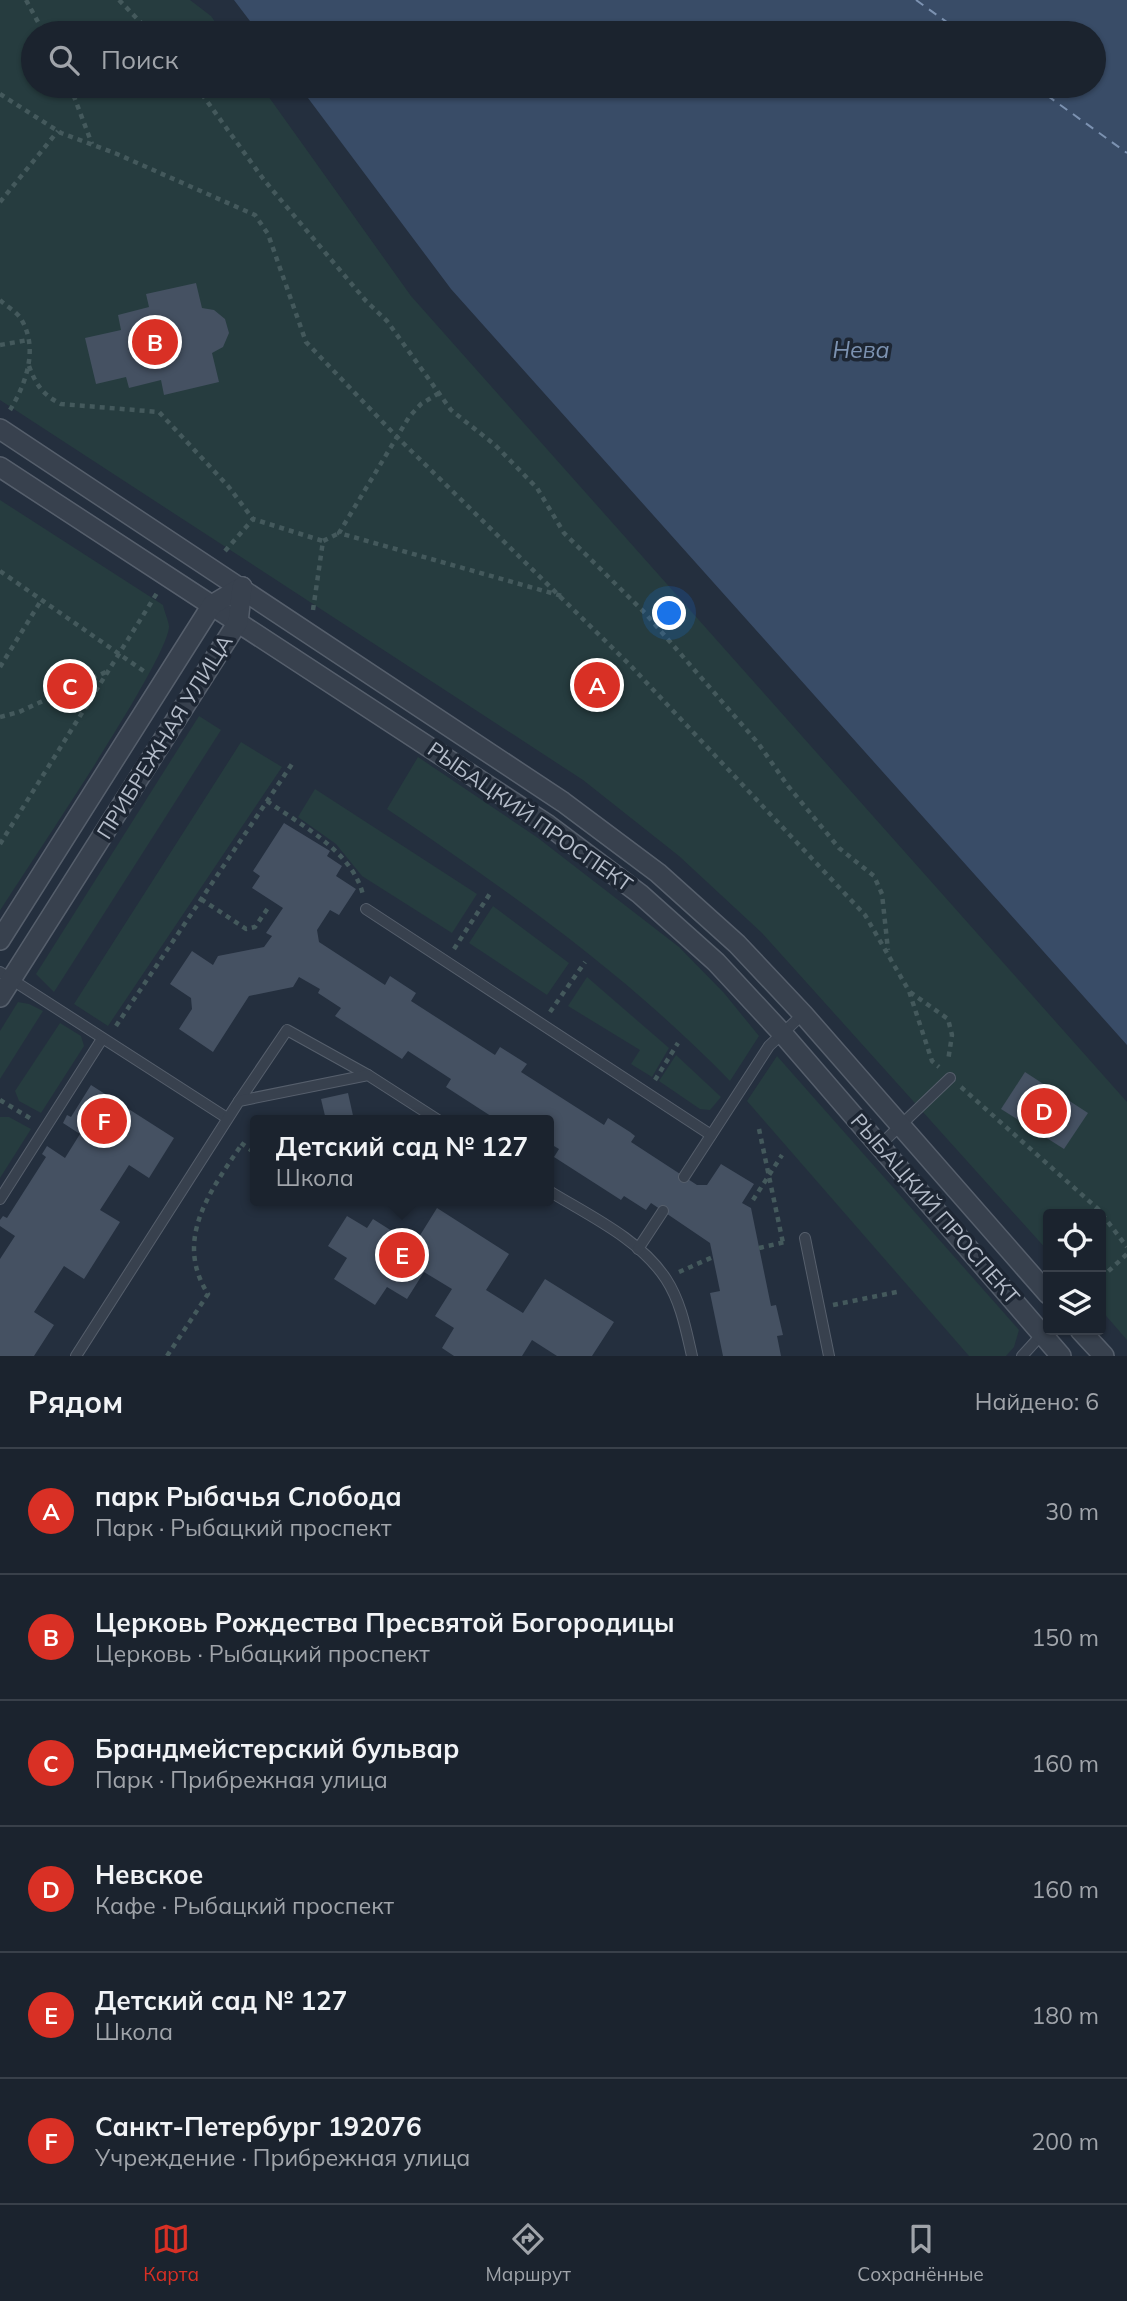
<!DOCTYPE html>
<html lang="ru">
<head>
<meta charset="utf-8">
<style>
	:root { --surface:#1b232e; --page:#282f3a; --text:#f1f3f6; --muted:#a0a4aa; --line:#39404a; --accent:#d93025 }
	body { margin:0; font-family:Mulish,sans-serif; background:var(--page); color:var(--text) }
	.controls { position:absolute; right:21px; bottom:21px; display:grid; overflow:hidden; border-radius:7px; box-shadow:0 2px 5px #0004 }
	.controls button { width:63px; height:63px; display:grid; place-items:center; padding:0; border:0; border-bottom:2px solid var(--line); background:var(--surface); color:var(--text); font:35px sans-serif }
	.you { position:absolute; left:670px; top:614px; width:24px; height:24px; margin:-18px; border:5px solid #fff; border-radius:50%; background:#1a73e8; box-shadow:0 0 0 10px #1a73e833 }
	.badge { display:grid; place-items:center; width:46px; height:46px; border-radius:50%; background:var(--accent); color:#fff; font-size:23px; font-weight:700 }
	.pin { position:absolute; translate:-50% -50%; border:4px solid #fff; box-shadow:0 2px 7px #0006 }
	.popup { position:absolute; left:250px; top:1115px; width:304px; height:91px; box-sizing:border-box; display:grid; place-content:center; border-radius:7px; background:var(--surface); filter:drop-shadow(0 2px 5px #0005); font-size:23px; white-space:nowrap; color:var(--muted) }
	.popup b { font-size:26px; color:var(--text) }
	.popup::after { content:''; position:absolute; left:50%; top:100%; margin-left:-14px; border:14px solid transparent; border-top-color:var(--surface) }
	.list { margin:0; padding:0; list-style:none }
	h2 { display:flex; justify-content:space-between; align-items:center; height:91px; margin:0; padding:0 28px; font-size:30px }
	h2 small { font-size:23px; font-weight:400; color:var(--muted) }
	.list li { display:grid; grid-template-columns:46px 1fr auto; gap:21px; align-items:center; box-sizing:border-box; height:126px; padding:0 28px; border-top:2px solid var(--line) }
	.list b { display:block; font-size:26px; white-space:nowrap }
	.list p { margin:0; font-size:23px; white-space:nowrap; color:var(--muted) }
	.list em { font-size:23px; font-style:normal; color:var(--muted) }
	.icon { flex:none; width:38px; height:38px; fill:none; stroke:currentColor; stroke-width:2; stroke-linecap:round; stroke-linejoin:round }
	.map { position:relative; flex:none; width:1127px; height:1356px; overflow:hidden }
	.search { position:absolute; background:var(--surface); box-shadow:0 2px 5px #0004; left:21px; right:21px; top:21px; height:77px; display:flex; align-items:center; gap:18px; box-sizing:border-box; padding:0 24px; border-radius:38px; color:var(--muted); font-size:26px }
	.sheet { height:847px; background:var(--surface) }
	nav { display:flex; justify-content:space-around; align-items:center; box-sizing:border-box; height:98px; border-top:2px solid var(--line); background:var(--surface); font-size:19px; color:var(--muted) }
	nav a { display:grid; justify-items:center; gap:4px }
	nav .on { color:var(--accent) }
	.map>svg:first-child { display:block }
</style>
</head>
<body>
<div class="map">
<svg width="1127" height="1356" viewBox="0 0 1127 1356">
	<rect width="100%" height="100%" fill="#242f3e"/>
	<g fill="#263c3f">
		<polygon points="0,0 190,0 211,16 223,33 33,33 33,86 261,86 411,296 1127,1102 1127,1340 1101,1310 1101,1214 1048,1214 1048,1251 762,933 679,856 583,780 0,400"/>
		<path d="M0,500L163,605C164,611 168,619 169,626C170,658 26,869 0,911Z"/>
		<polygon points="199,716 221,730 54,992 36,974"/>
		<polygon points="241,742 282,767 108,1026 74,1004"/>
		<path d="M418,757L538,838L679,947L724,993L759,1036L730,1081C625,973 511,893 387,809Z"/>
		<polygon points="315,789 477,894 452,933 362,876 336,844 298,817"/>
		<polygon points="493,906 569,963 547,995 469,943"/>
		<polygon points="587,977 669,1048 652,1077 631,1064 640,1050 568,1006"/>
		<polygon points="18,1002 29,1004 43,1011 0,1079 0,1031"/>
		<polygon points="60,1023 81,1036 84,1046 41,1113 19,1101 15,1091"/>
		<polygon points="676,1055 721,1097 710,1110 700,1109 659,1081"/>
		<polygon points="777,1056 1019,1330 1014,1347 1006,1356 969,1356 747,1101"/>
		<polygon points="0,1117 9,1117 31,1129 0,1178"/>
	</g>
	<polygon fill="#394c67" points="234,0 1127,0 1127,1045 451,289 299,86 1094,86 1094,33 259,33"/>
	<g fill="none" stroke-linecap="round" stroke-linejoin="round">
		<g stroke="#7c92b1" stroke-width="2" stroke-dasharray="9 7" stroke-linecap="butt">
			<polyline points="916,0 962,33"/>
			<polyline points="1034,86 1127,153"/>
		</g>
	</g>
	<g fill="#455162">
		<polygon points="196,283 202,308 214,310 225,319 229,333 223,347 212,353 219,382 164,395 161,380 129,388 126,377 96,384 85,338 121,330 118,315 149,307 146,294"/>
		<polygon points="284,823 330,851 327,856 342,866 336,876 356,889 339,915 330,910 317,930 319,942 385,985 390,976 416,993 411,1001 495,1055 500,1047 527,1064 521,1072 604,1125 608,1118 630,1132 635,1136 631,1142 697,1185 707,1185 721,1164 754,1184 742,1203 751,1208 771,1306 776,1305 783,1335 777,1336 781,1356 723,1356 710,1293 720,1291 710,1243 651,1203 646,1210 624,1196 621,1200 554,1157 559,1149 549,1143 549,1120 497,1120 446,1087 451,1079 408,1051 402,1059 335,1016 341,1008 318,993 320,989 299,977 293,987 249,996 213,1052 179,1029 192,1009 191,998 170,984 192,951 213,965 218,956 264,947 272,936 266,933 283,908 252,888 260,876 253,871"/>
		<polygon points="1025,1072 1088,1113 1064,1149 1001,1109"/>
		<polygon points="91,1085 174,1138 149,1178 129,1165 111,1193 100,1210 120,1222 84,1279 64,1266 34,1312 54,1325 34,1356 0,1356 0,1259 15,1236 0,1226 0,1220 3,1216 7,1218 46,1157 42,1154 47,1146 65,1158 80,1134 63,1123 67,1115 71,1117"/>
		<polygon points="348,1093 354,1120 326,1120 321,1099"/>
		<polygon points="437,1208 509,1254 486,1290 523,1313 545,1279 614,1322 592,1356 557,1356 532,1340 522,1356 454,1356 442,1348 454,1328 435,1316 452,1289 424,1272 407,1299 387,1287 375,1305 334,1279 347,1258 328,1246 347,1216 367,1228 373,1219 414,1245"/>
	</g>
	<g fill="none" stroke-linecap="round" stroke-linejoin="round">
		<g stroke="#565f6c" stroke-width="12">
			<g id="lane">
				<polyline points="366,909 711,1135"/>
				<polyline points="0,972 227,1118"/>
				<polyline points="239,1101 287,1030 368,1075"/>
				<polyline points="879,1146 950,1078"/>
				<polyline points="684,1177 769,1046 803,1014"/>
				<path d="M549,1191C588,1215 640,1239 666,1279C681,1302 686,1330 692,1356"/>
				<polyline points="0,1199 102,1039"/>
				<polyline points="805,1238 829,1356"/>
				<polyline points="638,1249 663,1211"/>
				<polyline points="76,1356 239,1101 368,1075 438,1120"/>
				<polyline points="1022,1356 1043,1333"/>
			</g>
		</g>
		<g stroke="#565f6c" stroke-width="22">
			<g id="street">
				<polyline points="0,429 563,802 658,873 737,944 803,1014 1048,1294"/>
				<polyline points="0,467 548,825 640,894 716,962 782,1033 1061,1356"/>
				<polyline points="0,940 212,605 242,587"/>
				<polyline points="0,997 238,622 242,587"/>
				<polyline points="1080,1330 1104,1356"/>
			</g>
		</g>
		<g stroke="#44595c" stroke-width="4.5" stroke-dasharray="5 5" stroke-linecap="butt">
			<polyline points="26,0 44,33"/>
			<polyline points="119,0 151,33"/>
			<polyline points="70,86 92,144"/>
			<polyline points="196,86 264,180 366,301 387,321 451,410 495,445 537,488 564,533 645,613 758,743 788,786 839,848 874,876 882,894 888,950"/>
			<polyline points="0,94 61,133 117,154 255,215 268,234 306,342 398,438 629,664 865,915 909,991 932,1061 939,1067"/>
			<polyline points="0,202 58,131"/>
			<path d="M0,300C6,306 17,312 21,319C39,348 26,384 10,410"/>
			<polyline points="0,345 28,340"/>
			<path d="M29,366C36,385 43,395 61,404L159,412L228,486L253,519"/>
			<polyline points="439,393 421,404 409,417 339,533 562,596"/>
			<polyline points="225,551 253,519 323,541"/>
			<polyline points="0,571 145,672"/>
			<polyline points="313,610 323,541 339,533"/>
			<polyline points="0,667 42,599"/>
			<polyline points="0,717 19,712 108,671"/>
			<path d="M267,801C301,825 353,852 363,895"/>
			<polyline points="0,844 157,593"/>
			<polyline points="201,899 246,929 255,927 268,908"/>
			<polyline points="454,949 491,892"/>
			<polyline points="910,992 948,1019 952,1035 948,1061"/>
			<polyline points="550,1012 585,962"/>
			<polyline points="116,1026 292,764"/>
			<polyline points="655,1080 678,1043"/>
			<polyline points="961,1087 1098,1209 1127,1247"/>
			<polyline points="0,1100 33,1120"/>
			<polyline points="759,1129 783,1243"/>
			<polyline points="241,1143 255,1153"/>
			<polyline points="753,1200 782,1155"/>
			<polyline points="759,1248 785,1242"/>
			<polyline points="679,1272 713,1257"/>
			<polyline points="1101,1278 1127,1254"/>
			<polyline points="833,1305 897,1292"/>
			<path d="M167,1356L208,1294C173,1239 211,1190 242,1144"/>
		</g>
		<use href="#lane" stroke="#38414e" stroke-width="10"/>
		<use href="#street" stroke="#38414e" stroke-width="19"/>
	</g>
	<g text-anchor="middle" stroke-width="7" stroke-linejoin="round" paint-order="stroke">
		<g font-size="21" fill="#b4bcc9" stroke="#1d2633">
			<text transform="translate(165 737) rotate(-58)" y="7">ПРИБРЕЖНАЯ УЛИЦА</text>
			<text transform="translate(530 817) rotate(35)" y="7">РЫБАЦКИЙ ПРОСПЕКТ</text>
			<text transform="translate(935 1209) rotate(49)" y="7">РЫБАЦКИЙ ПРОСПЕКТ</text>
		</g>
		<g font-size="23" font-style="italic" fill="#7c92b1" stroke="#1d2633">
			<text x="861" y="358">Нева</text>
		</g>
	</g>
</svg>
<div class="controls">
<button><svg class="icon" aria-label="locate" viewBox="0 0 24 24"><circle cx="12" cy="12" r="6"/><path d="M12 2v4M12 18v4M2 12h4M18 12h4"/></svg></button>
<button><svg class="icon" aria-label="layers" viewBox="0 0 24 24"><path d="M12 4l9 5-9 5-9-5zM3 14l9 5 9-5"/></svg></button>
</div>
<div class="you"></div>
<div class="pin badge" style="left:597px;top:685px">A</div>
<div class="pin badge" style="left:155px;top:342px">B</div>
<div class="pin badge" style="left:70px;top:686px">C</div>
<div class="pin badge" style="left:1044px;top:1111px">D</div>
<div class="pin badge" style="left:402px;top:1255px">E</div>
<div class="popup"><b>Детский сад № 127</b>Школа</div>
<div class="pin badge" style="left:104px;top:1121px">F</div>
<div class="search"><svg class="icon" aria-label="search" viewBox="0 0 24 24"><circle cx="10" cy="10" r="6"/><path d="M15 15l6 6"/></svg>Поиск</div>
</div>
<section class="sheet">
<h2>Рядом<small>Найдено: 6</small></h2>
<ul class="list">
<li><span class="badge">A</span><div><b>парк Рыбачья Слобода</b><p>Парк · Рыбацкий проспект</p></div><em>30 m</em></li>
<li><span class="badge">B</span><div><b>Церковь Рождества Пресвятой Богородицы</b><p>Церковь · Рыбацкий проспект</p></div><em>150 m</em></li>
<li><span class="badge">C</span><div><b>Брандмейстерский бульвар</b><p>Парк · Прибрежная улица</p></div><em>160 m</em></li>
<li><span class="badge">D</span><div><b>Невское</b><p>Кафе · Рыбацкий проспект</p></div><em>160 m</em></li>
<li><span class="badge">E</span><div><b>Детский сад № 127</b><p>Школа</p></div><em>180 m</em></li>
<li><span class="badge">F</span><div><b>Санкт-Петербург 192076</b><p>Учреждение · Прибрежная улица</p></div><em>200 m</em></li>
</ul>
</section>
<nav>
<a class="on"><svg class="icon" aria-label="map" viewBox="0 0 24 24"><path d="M3 6l6-2 6 2 6-2v14l-6 2-6-2-6 2zM9 4v14M15 6v14"/></svg>Карта</a>
<a><svg class="icon" aria-label="directions" viewBox="0 0 24 24"><path d="M12 3l9 9-9 9-9-9zM9 14v-3h6M13 9l2 2-2 2"/></svg>Маршрут</a>
<a><svg class="icon" aria-label="saved" viewBox="0 0 24 24"><path d="M7 4h10v16l-5-4-5 4z"/></svg>Сохранённые</a>
</nav>
</body>
</html>
